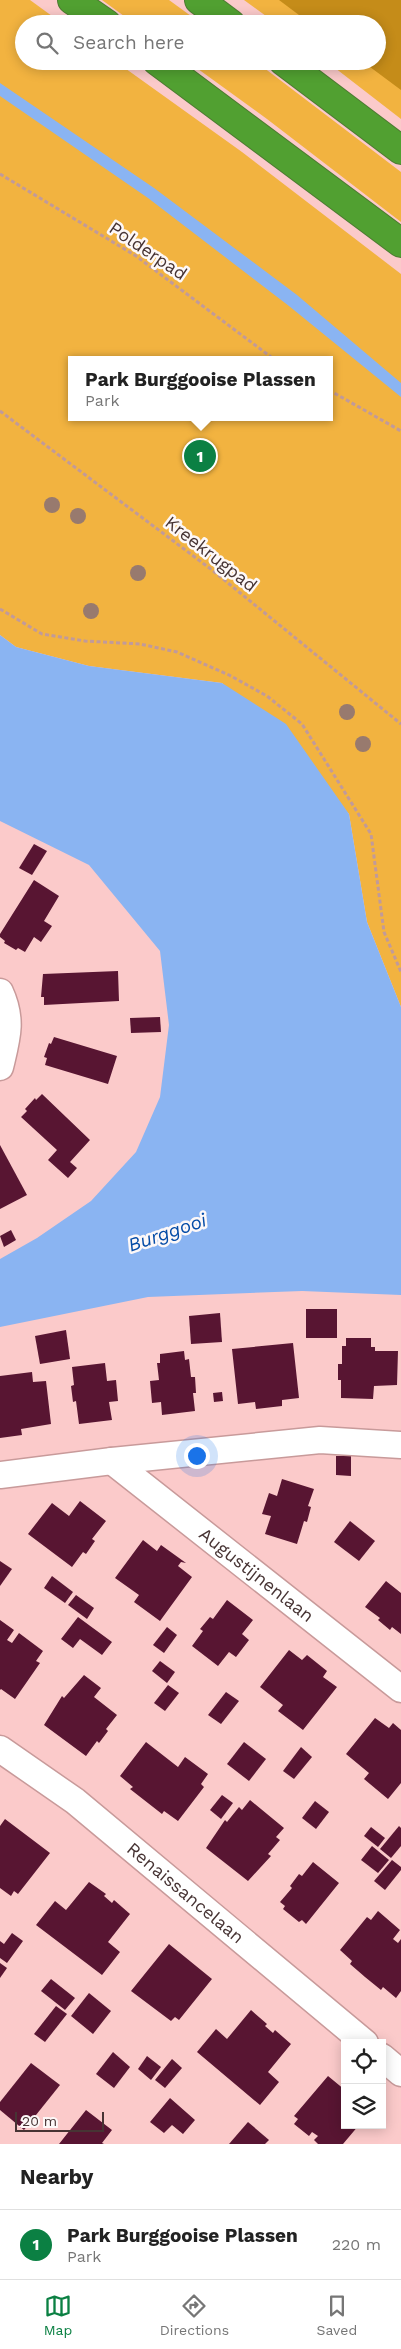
<!DOCTYPE html>
<html lang="en">
<head>
<meta charset="utf-8">
<style>
	:root { --surface:#fff; --page:#f2f2f2; --text:#222; --muted:#767676; --line:#e0e0e0; --accent:#0b8043 }
	body { margin:0; font-family:"Work Sans",sans-serif; background:var(--page); color:var(--text) }
	.controls { position:absolute; right:15px; bottom:15px; display:grid; overflow:hidden; border-radius:0px; box-shadow:0 2px 12px #0003 }
	.controls button { width:45px; height:45px; display:grid; place-items:center; padding:0; border:0; border-bottom:1px solid var(--line); background:var(--surface); color:var(--text); font:25px sans-serif }
	.scale { position:absolute; left:15px; bottom:12px; width:89px; box-sizing:border-box; padding-left:5px; border:2px solid #473434; border-top:0; font-size:14px; line-height:18px; white-space:nowrap; color:#473434; -webkit-text-stroke:4px #fdf8f8; paint-order:stroke }
	.you { position:absolute; left:196px; top:1455px; width:18px; height:18px; margin:-12px; border:4px solid #fff; border-radius:50%; background:#1a73e8; box-shadow:0 0 0 8px #1a73e833 }
	.badge { display:grid; place-items:center; width:32px; height:32px; border-radius:50%; background:var(--accent); color:#fff; font-size:16px; font-weight:700 }
	.pin { position:absolute; translate:-50% -50%; border:2px solid #fff; box-shadow:0 1px 5px #0006 }
	.popup { position:absolute; left:68px; top:356px; width:265px; height:65px; box-sizing:border-box; display:grid; place-content:center; border-radius:0px; background:var(--surface); filter:drop-shadow(0 1px 4px #0005); font-size:16px; white-space:nowrap; color:var(--muted) }
	.popup b { font-size:19px; color:var(--text) }
	.popup::after { content:''; position:absolute; left:50%; top:100%; margin-left:-10px; border:10px solid transparent; border-top-color:var(--surface) }
	.list { margin:0; padding:0; list-style:none }
	h2 { display:flex; justify-content:space-between; align-items:center; height:65px; margin:0; padding:0 20px; font-size:21px }
	h2 small { font-size:16px; font-weight:400; color:var(--muted) }
	.list li { display:grid; grid-template-columns:32px 1fr auto; gap:15px; align-items:center; box-sizing:border-box; height:70px; padding:0 20px; border-top:1px solid var(--line) }
	.list b { display:block; font-size:19px; white-space:nowrap }
	.list p { margin:0; font-size:16px; white-space:nowrap; color:var(--muted) }
	.list em { font-size:16px; font-style:normal; color:var(--muted) }
	.icon { flex:none; width:28px; height:28px; fill:none; stroke:currentColor; stroke-width:2; stroke-linecap:round; stroke-linejoin:round }
	.map { position:relative; flex:none; width:401px; height:2144px; overflow:hidden }
	.search { position:absolute; background:var(--surface); box-shadow:0 2px 12px #0003; left:15px; right:15px; top:15px; height:55px; display:flex; align-items:center; gap:12px; box-sizing:border-box; padding:0 18px; border-radius:28px; color:var(--muted); font-size:19px }
	.sheet { height:135px; background:var(--surface) }
	nav { display:flex; justify-content:space-around; align-items:center; box-sizing:border-box; height:70px; border-top:1px solid var(--line); background:var(--surface); font-size:14px; color:var(--muted) }
	nav a { display:grid; justify-items:center; gap:2px }
	nav .on { color:var(--accent) }
	.map>svg:first-child { display:block }
</style>
</head>
<body>
<div class="map">
<svg width="401" height="2144" viewBox="0 0 401 2144">
	<rect width="100%" height="100%" fill="#fbcaca"/>
	<g fill="#f2b340" fill-rule="evenodd">
		<path d="M0,0H30L63,24H24V61H115L242,152L401,274V1007L367,922L349,814L222,683L89,666L16,647L0,635ZM71,360H329V417H71Z"/>
		<polygon points="102,0 169,0 202,24 135,24"/>
		<polygon points="244,0 401,0 401,119 326,61 377,61 377,24 277,24"/>
		<polygon points="187,61 255,61 401,172 401,222 267,119"/>
	</g>
	<polygon fill="#c58c19" points="279,0 401,0 401,90 362,61 377,61 377,24 311,24"/>
	<g fill="#8ab4f2">
		<polygon points="0,83 154,188 297,295 401,383 401,397 289,306 148,198 0,96"/>
		<polygon points="0,635 16,647 89,666 222,683 286,724 349,814 367,922 401,1007 401,1295 302,1291 148,1297 0,1327 0,1259 37,1238 91,1201 136,1152 160,1097 169,1025 160,951 89,865 0,821"/>
	</g>
	<g fill="#581532">
		<polygon points="34,844 47,851 32,875 19,868"/>
		<polygon points="34,880 59,896 44,921 52,926 41,942 34,937 25,952 18,948 16,950 4,943 5,941 0,937 0,934"/>
		<polygon points="118,971 119,1001 44,1005 44,997 41,997 43,974"/>
		<polygon points="160,1017 161,1032 131,1033 130,1018"/>
		<polygon points="54,1037 117,1056 108,1084 45,1065 47,1058 44,1057 49,1043 51,1044"/>
		<polygon points="42,1094 90,1140 70,1162 77,1168 68,1178 48,1160 57,1150 21,1117 27,1111 25,1109 35,1098 36,1100"/>
		<polygon points="0,1145 27,1195 0,1209"/>
		<polygon points="11,1230 16,1240 4,1247 0,1236"/>
		<rect x="306" y="1309" width="31" height="29"/>
		<polygon points="220,1313 222,1342 191,1344 189,1316"/>
		<polygon points="66,1330 70,1359 40,1364 35,1336"/>
		<polygon points="346,1338 371,1338 371,1347 375,1347 375,1351 398,1351 397,1385 374,1386 373,1399 341,1398 341,1380 338,1380 338,1364 342,1364 342,1346 346,1346"/>
		<polygon points="293,1343 299,1398 282,1400 282,1406 256,1409 255,1402 238,1404 232,1349"/>
		<polygon points="184,1351 185,1360 189,1359 191,1377 195,1377 196,1393 193,1393 195,1411 162,1415 161,1402 152,1403 150,1381 159,1380 157,1363 160,1363 160,1354"/>
		<polygon points="105,1363 107,1381 116,1380 118,1401 109,1402 112,1420 79,1424 76,1401 73,1402 71,1386 74,1385 72,1367"/>
		<polygon points="32,1372 33,1382 46,1381 51,1424 21,1429 22,1435 0,1438 0,1376"/>
		<polygon points="222,1392 223,1401 214,1402 213,1393"/>
		<polygon points="336,1456 351,1456 351,1476 336,1475"/>
		<polygon points="282,1479 314,1489 308,1506 311,1507 307,1522 304,1521 297,1544 265,1534 271,1516 262,1514 269,1493 277,1496"/>
		<polygon points="80,1501 106,1521 92,1539 95,1541 86,1554 83,1552 72,1567 28,1534 52,1503 69,1516"/>
		<polygon points="350,1521 375,1541 359,1561 334,1542"/>
		<polygon points="143,1540 157,1551 161,1545 186,1563 181,1562 178,1566 192,1577 160,1621 134,1602 139,1595 115,1578"/>
		<polygon points="0,1561 12,1569 0,1586"/>
		<polygon points="52,1576 73,1592 65,1603 44,1588"/>
		<polygon points="386,1581 401,1593 401,1634 392,1627 390,1630 378,1620 380,1618 365,1607"/>
		<polygon points="76,1595 94,1608 87,1619 68,1605"/>
		<polygon points="227,1600 253,1620 242,1634 249,1640 236,1657 229,1652 218,1666 192,1646 203,1631 200,1629 210,1617 213,1619"/>
		<polygon points="78,1617 112,1642 102,1655 80,1639 73,1648 61,1639"/>
		<polygon points="0,1620 14,1630 7,1640 12,1643 19,1633 43,1651 36,1661 40,1663 15,1699 1,1689 0,1690"/>
		<polygon points="167,1627 177,1635 164,1653 153,1645"/>
		<polygon points="289,1650 302,1660 307,1655 327,1671 323,1677 337,1687 303,1730 278,1711 283,1705 260,1687"/>
		<polygon points="160,1661 175,1672 167,1683 152,1671"/>
		<polygon points="84,1675 101,1688 94,1697 117,1715 106,1729 108,1731 99,1743 97,1741 86,1756 44,1725 62,1696 64,1698"/>
		<polygon points="168,1685 179,1693 165,1711 154,1703"/>
		<polygon points="226,1692 239,1701 221,1724 208,1715"/>
		<polygon points="375,1718 389,1728 393,1723 401,1730 401,1783 388,1799 364,1779 369,1773 346,1754"/>
		<polygon points="146,1742 178,1767 185,1757 208,1774 201,1784 204,1787 178,1821 164,1811 162,1814 130,1789 133,1787 120,1776"/>
		<polygon points="244,1742 266,1759 249,1781 227,1764"/>
		<polygon points="301,1747 312,1757 294,1779 283,1771"/>
		<polygon points="222,1795 233,1803 221,1819 210,1810"/>
		<polygon points="250,1800 284,1828 276,1837 280,1840 268,1854 271,1856 248,1881 206,1848 225,1820 227,1822 239,1807 242,1810"/>
		<polygon points="315,1801 329,1812 316,1829 302,1818"/>
		<polygon points="5,1819 50,1853 18,1894 14,1891 11,1896 0,1888 0,1826"/>
		<polygon points="399,1826 401,1828 401,1846 391,1858 380,1849"/>
		<polygon points="371,1827 385,1838 378,1847 364,1836"/>
		<polygon points="372,1846 389,1860 378,1873 361,1860"/>
		<polygon points="392,1860 401,1867 401,1870 385,1890 374,1881"/>
		<polygon points="313,1862 339,1883 306,1924 302,1920 299,1922 283,1909 285,1906 280,1902 292,1888 290,1886 299,1874 302,1876"/>
		<polygon points="89,1882 106,1894 104,1896 112,1903 114,1900 130,1914 108,1942 120,1952 102,1975 36,1925 55,1901 66,1910"/>
		<polygon points="378,1911 400,1930 393,1939 398,1943 401,1939 401,1991 396,1998 383,1987 381,1990 365,1977 350,1964 352,1961 340,1950 367,1917 371,1920"/>
		<polygon points="12,1933 23,1941 7,1963 0,1958 0,1941 4,1944"/>
		<polygon points="169,1944 212,1979 179,2020 175,2017 171,2021 131,1991"/>
		<polygon points="0,1963 7,1968 0,1978"/>
		<polygon points="51,1979 75,1998 65,2010 41,1991"/>
		<polygon points="89,1993 111,2011 93,2034 71,2016"/>
		<polygon points="56,2006 67,2014 45,2042 34,2034"/>
		<polygon points="251,2010 267,2024 265,2026 273,2033 275,2030 291,2044 268,2072 279,2082 260,2105 197,2052 216,2029 227,2039"/>
		<polygon points="113,2052 130,2067 114,2088 96,2074"/>
		<polygon points="147,2056 161,2067 151,2080 138,2069"/>
		<polygon points="172,2059 182,2068 165,2088 155,2080"/>
		<polygon points="31,2063 60,2085 24,2130 0,2110 0,2102"/>
		<polygon points="328,2076 345,2090 345,2125 359,2125 343,2144 318,2144 314,2140 318,2136 312,2132 309,2136 294,2124 298,2119 294,2116"/>
		<polygon points="170,2098 195,2120 183,2134 172,2125 164,2133 150,2122"/>
		<polygon points="86,2110 112,2130 102,2143 104,2144 59,2144"/>
		<polygon points="248,2122 269,2140 265,2144 229,2144"/>
	</g>
	<g fill="none" stroke-linecap="round" stroke-linejoin="round">
		<g stroke="#c89a9a" stroke-width="29">
			<g id="street">
				<path d="M0,992C13,1020 7,1038 0,1067"/>
				<path id="s1" d="M112,1461L401,1689"/>
				<polyline points="0,1475 112,1461 320,1440 401,1445"/>
				<path id="s2" d="M0,1749L75,1801L365,2043"/>
				<polyline points="382,2057 401,2073"/>
			</g>
		</g>
		<g stroke="#4e7a32" stroke-width="30">
			<g id="highway">
				<polyline points="72,0 107,24"/>
				<polyline points="199,0 231,24"/>
				<polyline points="157,61 401,243"/>
				<polyline points="283,61 401,150"/>
			</g>
		</g>
		<g stroke="#c19a9a" stroke-width="3" stroke-dasharray="4 2.5" stroke-linecap="butt">
			<polyline points="0,174 136,256 275,360"/>
			<polyline points="329,390 401,431"/>
			<polyline points="0,411 212,570 401,724"/>
			<polyline points="0,609 42,634 85,641 140,644 177,652 229,675 267,696 302,724 371,834 384,932 401,972"/>
		</g>
		<use href="#street" stroke="#fff" stroke-width="26"/>
		<use href="#highway" stroke="#51a031" stroke-width="28"/>
	</g>
	<g fill="#987a6e">
		<circle cx="52" cy="505" r="8"/>
		<circle cx="78" cy="516" r="8"/>
		<circle cx="138" cy="573" r="8"/>
		<circle cx="91" cy="611" r="8"/>
		<circle cx="347" cy="712" r="8"/>
		<circle cx="363" cy="744" r="8"/>
	</g>
	<g text-anchor="middle" stroke-width="5" stroke-linejoin="round" paint-order="stroke">
		<g font-size="18" fill="#473434" stroke="#fdf8f8">
			<text transform="translate(148 251) rotate(34)" y="6">Polderpad</text>
			<text transform="translate(211 554) rotate(38)" y="6">Kreekrugpad</text>
			<text dy="6" stroke="none"><textPath href="#s1" startOffset="184">Augustijnenlaan</textPath></text>
			<text dy="6" stroke="none"><textPath href="#s2" startOffset="235">Renaissancelaan</textPath></text>
		</g>
		<g font-size="19" font-style="italic" fill="#054ca7" stroke="#fdf8f8">
			<text transform="translate(167 1232) rotate(-19)" y="7">Burggooi</text>
		</g>
	</g>
</svg>
<div class="controls">
<button><svg class="icon" aria-label="locate" viewBox="0 0 24 24"><circle cx="12" cy="12" r="6"/><path d="M12 2v4M12 18v4M2 12h4M18 12h4"/></svg></button>
<button><svg class="icon" aria-label="layers" viewBox="0 0 24 24"><path d="M12 4l9 5-9 5-9-5zM3 14l9 5 9-5"/></svg></button>
</div>
<div class="scale">20 m</div>
<div class="you"></div>
<div class="pin badge" style="left:200px;top:456px">1</div>
<div class="popup"><b>Park Burggooise Plassen</b>Park</div>
<div class="search"><svg class="icon" aria-label="search" viewBox="0 0 24 24"><circle cx="10" cy="10" r="6"/><path d="M15 15l6 6"/></svg>Search here</div>
</div>
<section class="sheet">
<h2>Nearby<small></small></h2>
<ul class="list">
<li><span class="badge">1</span><div><b>Park Burggooise Plassen</b><p>Park</p></div><em>220 m</em></li>
</ul>
</section>
<nav>
<a class="on"><svg class="icon" aria-label="map" viewBox="0 0 24 24"><path d="M3 6l6-2 6 2 6-2v14l-6 2-6-2-6 2zM9 4v14M15 6v14"/></svg>Map</a>
<a><svg class="icon" aria-label="directions" viewBox="0 0 24 24"><path d="M12 3l9 9-9 9-9-9zM9 14v-3h6M13 9l2 2-2 2"/></svg>Directions</a>
<a><svg class="icon" aria-label="saved" viewBox="0 0 24 24"><path d="M7 4h10v16l-5-4-5 4z"/></svg>Saved</a>
</nav>
</body>
</html>
